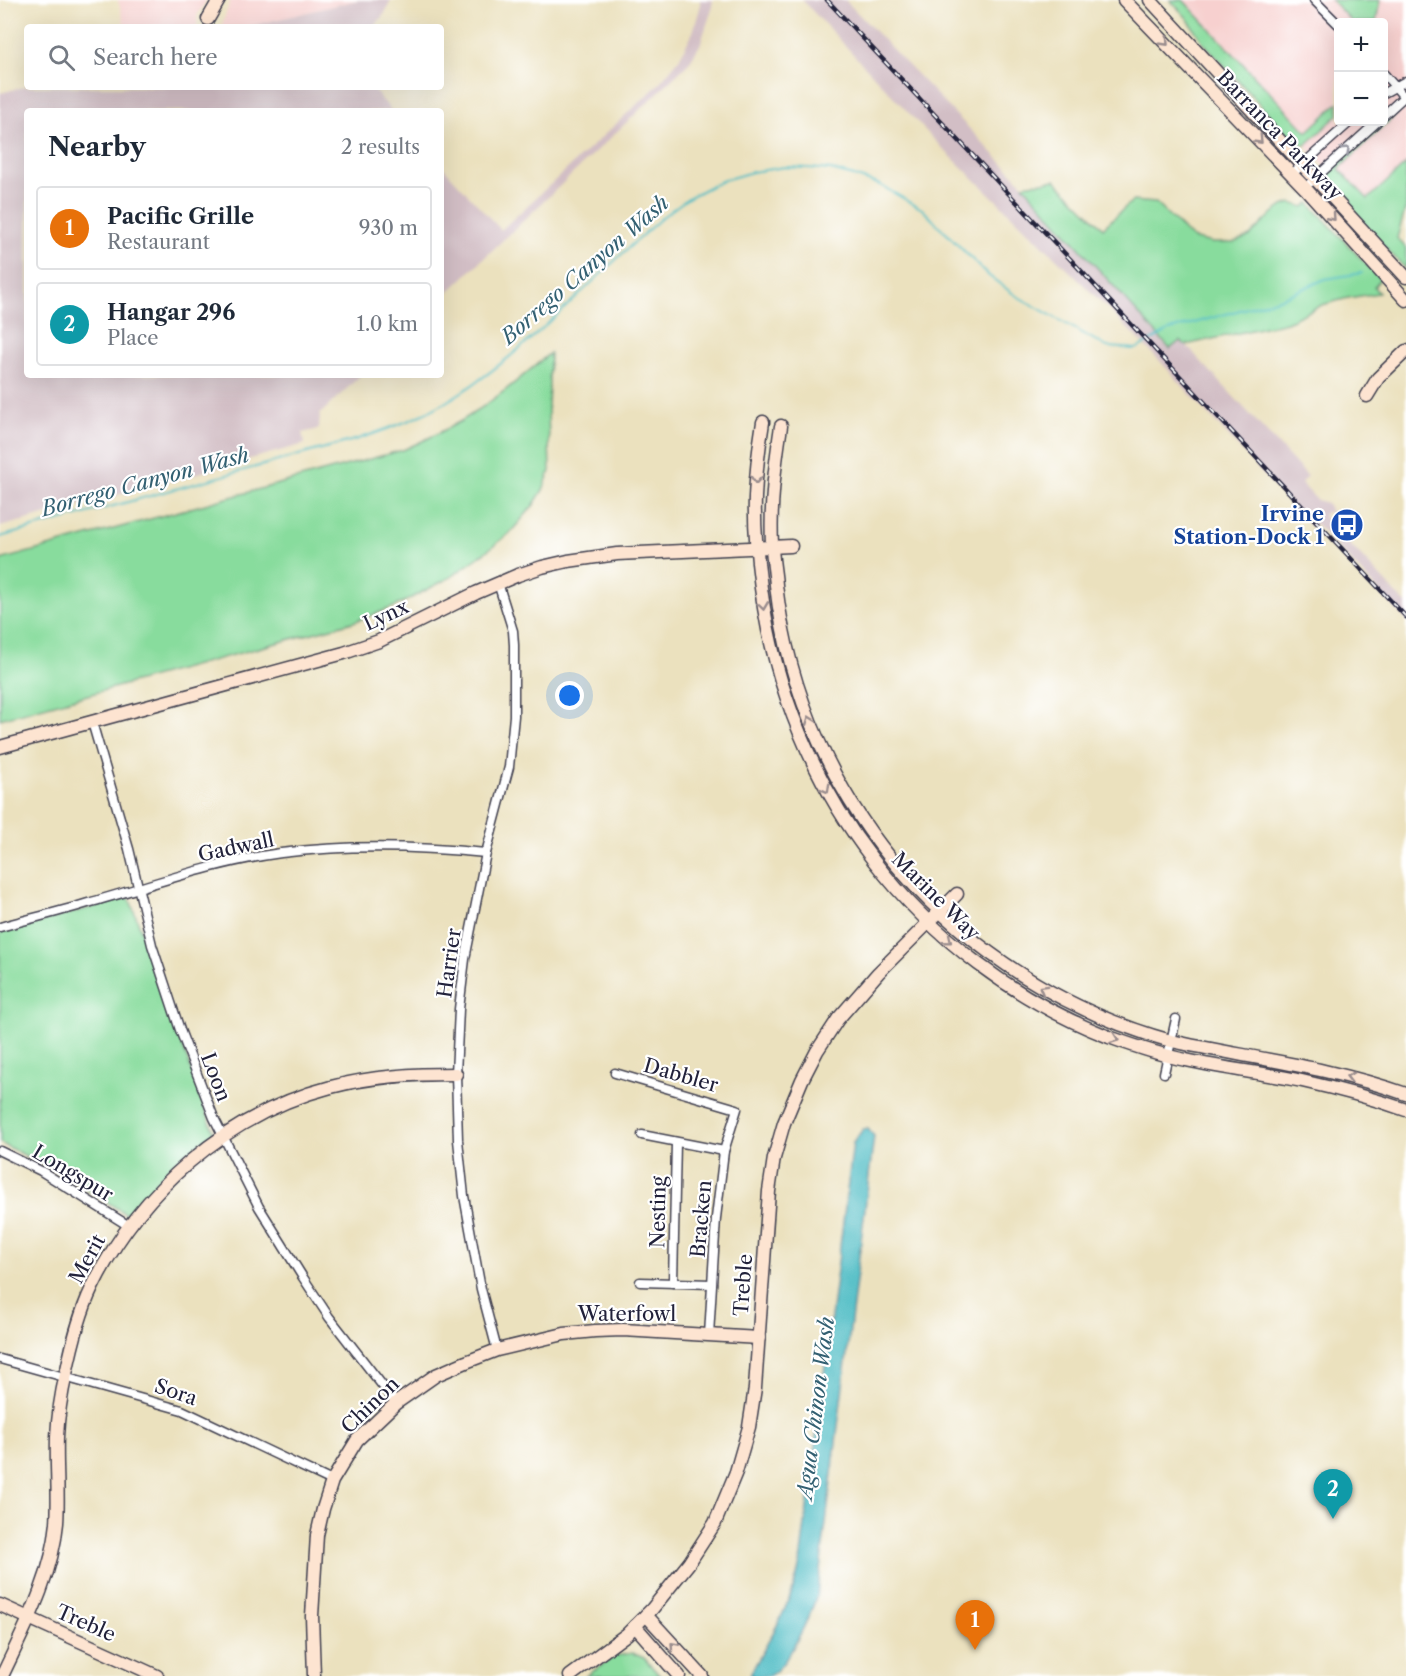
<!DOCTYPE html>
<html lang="en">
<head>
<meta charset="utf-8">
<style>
	:root { --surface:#fff; --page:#f2f2f3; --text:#1f2937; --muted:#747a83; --line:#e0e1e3; --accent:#d1495b }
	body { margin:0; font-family:"Libre Caslon Text",serif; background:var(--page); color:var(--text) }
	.controls { position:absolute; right:18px; top:18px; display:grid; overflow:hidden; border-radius:6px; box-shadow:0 6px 24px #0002 }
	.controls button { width:54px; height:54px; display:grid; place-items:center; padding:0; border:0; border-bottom:2px solid var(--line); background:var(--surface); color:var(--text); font:30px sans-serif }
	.you { position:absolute; left:570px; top:696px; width:21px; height:21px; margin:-15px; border:4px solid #fff; border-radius:50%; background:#1a73e8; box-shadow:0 0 0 9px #1a73e833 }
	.badge { display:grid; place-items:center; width:39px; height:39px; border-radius:50%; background:var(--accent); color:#fff; font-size:20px; font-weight:700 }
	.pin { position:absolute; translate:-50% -50px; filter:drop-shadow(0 2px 3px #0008) }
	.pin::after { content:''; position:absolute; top:32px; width:21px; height:18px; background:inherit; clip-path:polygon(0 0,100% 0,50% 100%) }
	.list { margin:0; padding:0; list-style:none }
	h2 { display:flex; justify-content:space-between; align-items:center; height:78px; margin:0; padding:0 24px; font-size:26px }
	h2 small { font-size:20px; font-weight:400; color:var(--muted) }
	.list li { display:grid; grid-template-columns:39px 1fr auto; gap:18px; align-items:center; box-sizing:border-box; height:84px; margin:0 12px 12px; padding:0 12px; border:2px solid var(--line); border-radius:6px }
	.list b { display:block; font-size:22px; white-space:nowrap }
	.list p { margin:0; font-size:20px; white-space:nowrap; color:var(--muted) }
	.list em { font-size:20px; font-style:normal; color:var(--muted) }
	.icon { flex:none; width:33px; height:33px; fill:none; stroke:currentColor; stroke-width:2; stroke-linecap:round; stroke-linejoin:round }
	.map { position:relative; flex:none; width:1406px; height:1676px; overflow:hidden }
	.search { position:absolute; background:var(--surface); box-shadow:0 6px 24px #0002; left:24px; top:24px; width:420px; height:66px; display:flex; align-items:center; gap:15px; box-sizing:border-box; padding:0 21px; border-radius:6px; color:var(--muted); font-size:22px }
	.panel { position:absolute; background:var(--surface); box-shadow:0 6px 24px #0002; left:24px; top:108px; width:420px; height:270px; border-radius:6px }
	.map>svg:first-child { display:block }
</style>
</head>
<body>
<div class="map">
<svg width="1406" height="1676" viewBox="0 0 1406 1676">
	<rect width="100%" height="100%" fill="#fff"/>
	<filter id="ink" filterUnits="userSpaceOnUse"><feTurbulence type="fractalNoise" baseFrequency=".0167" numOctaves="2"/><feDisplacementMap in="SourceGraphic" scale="12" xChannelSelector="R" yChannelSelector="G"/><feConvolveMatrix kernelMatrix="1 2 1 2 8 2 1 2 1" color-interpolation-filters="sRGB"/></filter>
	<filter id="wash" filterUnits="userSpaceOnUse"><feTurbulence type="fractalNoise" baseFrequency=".008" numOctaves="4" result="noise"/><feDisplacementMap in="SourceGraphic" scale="24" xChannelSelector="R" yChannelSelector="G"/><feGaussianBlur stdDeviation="1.35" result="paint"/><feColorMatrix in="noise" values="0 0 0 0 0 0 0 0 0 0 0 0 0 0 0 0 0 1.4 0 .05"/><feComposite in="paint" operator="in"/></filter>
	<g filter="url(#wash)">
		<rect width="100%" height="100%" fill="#ebe1be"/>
		<g fill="#f7d0cf" fill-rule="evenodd">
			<polygon points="118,0 207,0 197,15 197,27 125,27"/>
			<polygon points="231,0 358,0 247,27 221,27"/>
			<path d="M1171,0H1406V169L1363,208ZM1338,22H1384V122H1338Z"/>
		</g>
		<g fill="#d2bec5">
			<polygon points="358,0 391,0 385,13 374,27 247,27"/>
			<polygon points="700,0 713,0 711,12 700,45 688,64 441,299 441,165 501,230 656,87 679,59 693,32 700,8"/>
			<polygon points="802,0 845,0 1019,180 1169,349 1181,341 1186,345 1307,476 1301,483 1317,500 1327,503 1331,512 1329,513 1327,511 1323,516 1406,604 1406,620 1316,524 1311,527 1159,360 1091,292 940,146"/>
			<polygon points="27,86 27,87 371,87 392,111 27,111 27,375 361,375 320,414 319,429 302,433 305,444 0,527 0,93"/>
		</g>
		<g fill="#88dc9d" stroke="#557f6c" stroke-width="1.5">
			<polygon points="1170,0 1183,0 1307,132 1338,103 1338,115 1306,145 1296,144 1202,41 1187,18"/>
			<polygon points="1331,0 1380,0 1376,22 1352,22"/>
			<polygon points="1406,99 1406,105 1339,169 1368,199 1406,164 1406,207 1397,238 1406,248 1406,269 1360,222 1348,201 1328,181 1326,175 1329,167 1381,122 1384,122 1384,119"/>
			<polygon points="1055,180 1103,228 1132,201 1156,203 1192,238 1212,243 1233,243 1250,236 1273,213 1283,206 1291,203 1304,207 1309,203 1380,279 1374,287 1379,293 1348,298 1322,305 1287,322 1186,345 1180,341 1170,349 1023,185"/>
			<path d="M550,353L548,410L550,471L543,490L533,506L510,533L479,557L449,578L394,607L353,622L0,719V560L403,450C423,441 442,432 461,421C493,402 522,377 550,353Z"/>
			<polygon points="129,897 214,1133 164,1178 129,1216 64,1175 0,1143 0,933"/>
			<polygon points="632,1653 644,1658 660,1676 586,1676 615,1656"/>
		</g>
		<path fill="#4dbcc4" stroke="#386f80" stroke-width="1.5" d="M863,1129H868L874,1136L817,1595C811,1613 786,1671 768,1676C763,1676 755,1676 749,1676C769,1640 792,1604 800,1563L853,1143Z"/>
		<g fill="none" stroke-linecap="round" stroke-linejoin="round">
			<path stroke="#4dbcc4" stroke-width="2" d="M0,537L358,439C391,428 425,416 454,397C532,348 595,275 665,215L688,198L707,188L724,180L752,172L785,167L808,168L831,170L854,176L880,185L922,209L989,276L1015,295L1107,347L1136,349L1170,330L1282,298L1325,279L1362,273"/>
		</g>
	</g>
	<g filter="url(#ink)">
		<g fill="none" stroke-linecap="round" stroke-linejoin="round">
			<g stroke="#403f4f" stroke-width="11">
				<g id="street">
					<polyline points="1314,0 1338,24"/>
					<polyline points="1384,74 1404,97"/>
					<polyline points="1384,93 1406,81"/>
					<polyline points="1384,115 1406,95"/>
					<polyline points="1292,174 1350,122"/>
					<polyline points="1311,182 1377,122"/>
					<polyline points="92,722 129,849 152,945 180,1030 214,1118 259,1207 302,1276 329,1317 396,1403"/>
					<path d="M0,927C29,919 59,912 88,903C152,885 215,862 281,853C350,844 417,846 486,853"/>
					<polyline points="615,1073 737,1109 724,1151 716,1218 709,1335"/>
					<polyline points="1164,1073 1176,1019"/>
					<polyline points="642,1135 724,1151"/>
					<polyline points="0,1151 41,1171 129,1226"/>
					<polyline points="640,1282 712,1284"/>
					<polyline points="673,1283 676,1142"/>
					<polyline points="497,1350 481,1289 464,1196 458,1140 456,1074 459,1009 465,959 486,853 509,767 514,716 514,645 513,631 498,583"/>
					<polyline points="0,1359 182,1410 332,1481"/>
				</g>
			</g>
			<g stroke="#403f4f" stroke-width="15">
				<g id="secondary">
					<polyline points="1124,0 1305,188 1406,300"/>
					<polyline points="1150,0 1406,277"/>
					<polyline points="208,19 219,0"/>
					<polyline points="1367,396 1378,378 1406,351"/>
					<path d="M763,422C759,447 756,472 755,497C754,528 757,558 761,588C788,791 918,962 1109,1037C1134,1046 1160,1055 1186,1060C1225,1069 1264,1073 1302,1081C1338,1089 1372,1098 1406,1110"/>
					<path d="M781,426C775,466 770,504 772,544C772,558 775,571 776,585C801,805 959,982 1171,1041C1250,1058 1330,1067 1406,1094"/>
					<polyline points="0,747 344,653 379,641 476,593 518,575 542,567 568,561 617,554 791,546"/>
					<polyline points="0,1605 157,1676"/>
					<polyline points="646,1615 702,1676"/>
					<polyline points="635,1626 679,1676"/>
					<path d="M2,1676C25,1627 52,1578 57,1523C59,1495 56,1466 57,1437C58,1416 61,1395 66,1374C72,1345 79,1315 92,1288C138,1192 227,1114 331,1087C372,1076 414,1074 456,1074"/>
					<polyline points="314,1676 312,1616 317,1535 323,1509 332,1481 357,1440 396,1403 436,1375 466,1362 497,1350 564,1334 595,1331 623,1330 759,1338"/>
					<polyline points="570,1676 627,1634 652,1609 689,1563 715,1523 736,1472 749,1427 755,1388 769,1191 774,1158 784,1123 802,1080 817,1051 838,1019 878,973 957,894"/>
				</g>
			</g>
			<use href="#street" stroke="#fff" stroke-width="8"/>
			<use href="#secondary" stroke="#fde4d1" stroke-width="12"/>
			<g stroke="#22223b" stroke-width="4.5">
				<polyline id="rail" points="827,0 1406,617"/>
			</g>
			<use href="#rail" stroke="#fff" stroke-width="2" stroke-dasharray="7" stroke-linecap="butt"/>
		</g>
		<defs><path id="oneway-chevron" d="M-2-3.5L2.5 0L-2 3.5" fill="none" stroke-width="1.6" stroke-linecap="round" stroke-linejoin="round" transform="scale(1.5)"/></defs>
		<g stroke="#9a8d8e">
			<use href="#oneway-chevron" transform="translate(1165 42) rotate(46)"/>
			<use href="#oneway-chevron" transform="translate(1259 140) rotate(46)"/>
			<use href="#oneway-chevron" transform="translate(1332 217) rotate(48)"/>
			<use href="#oneway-chevron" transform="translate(756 480) rotate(94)"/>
			<use href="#oneway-chevron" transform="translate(763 606) rotate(82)"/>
			<use href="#oneway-chevron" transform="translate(810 720) rotate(-111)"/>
			<use href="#oneway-chevron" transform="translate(826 789) rotate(61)"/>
			<use href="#oneway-chevron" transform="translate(948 940) rotate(39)"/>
			<use href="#oneway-chevron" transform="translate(1043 989) rotate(-151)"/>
			<use href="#oneway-chevron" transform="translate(1115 1039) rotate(20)"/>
			<use href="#oneway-chevron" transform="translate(1350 1077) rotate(-166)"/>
			<use href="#oneway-chevron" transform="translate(674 1646) rotate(-132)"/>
		</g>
		<use stroke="#9c9ca7" href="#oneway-chevron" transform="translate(1346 150) rotate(-43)"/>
	</g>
	<defs>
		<g id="bus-disc" transform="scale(1.725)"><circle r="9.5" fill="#1a4fb4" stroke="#fff"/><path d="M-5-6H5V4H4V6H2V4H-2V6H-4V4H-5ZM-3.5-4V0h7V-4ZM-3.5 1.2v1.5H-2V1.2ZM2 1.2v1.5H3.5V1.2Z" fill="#fff"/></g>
	</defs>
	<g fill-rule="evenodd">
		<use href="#bus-disc" x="1347" y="525"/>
	</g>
	<g text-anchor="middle" stroke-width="4.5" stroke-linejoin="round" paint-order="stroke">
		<g font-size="20" fill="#22223b" stroke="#fff">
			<text transform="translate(1280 135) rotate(46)" y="7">Barranca Parkway</text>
			<text transform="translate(386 615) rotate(-25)" y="7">Lynx</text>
			<text transform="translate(236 847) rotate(-12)" y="7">Gadwall</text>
			<text transform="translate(936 896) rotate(45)" y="7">Marine Way</text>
			<text transform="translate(449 963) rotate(-82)" y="7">Harrier</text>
			<text transform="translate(681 1075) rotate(16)" y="7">Dabbler</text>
			<text transform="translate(216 1077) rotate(69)" y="7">Loon</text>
			<text transform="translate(73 1173) rotate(31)" y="7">Longspur</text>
			<text transform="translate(658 1212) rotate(-89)" y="7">Nesting</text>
			<text transform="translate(701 1219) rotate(-85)" y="7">Bracken</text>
			<text transform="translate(87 1259) rotate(-61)" y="7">Merit</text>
			<text transform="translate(743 1285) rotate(-86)" y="7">Treble</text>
			<text x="627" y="1321">Waterfowl</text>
			<text transform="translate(176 1392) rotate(19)" y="7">Sora</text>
			<text transform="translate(370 1405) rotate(-44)" y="7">Chinon</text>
			<text transform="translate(86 1623) rotate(24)" y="7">Treble</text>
		</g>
		<g font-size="20" font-weight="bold" fill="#164399" stroke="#fff" text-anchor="end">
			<text x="1324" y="521">Irvine<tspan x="1324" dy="23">Station-Dock 1</tspan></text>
		</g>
		<g font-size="21" font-style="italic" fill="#336072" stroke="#fff">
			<text transform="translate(585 270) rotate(-41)" y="7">Borrego Canyon Wash</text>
			<text transform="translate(145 482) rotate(-15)" y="7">Borrego Canyon Wash</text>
			<text transform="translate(816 1408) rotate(-83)" y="7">Agua Chinon Wash</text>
		</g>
	</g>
</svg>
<div class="controls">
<button>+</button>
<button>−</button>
</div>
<div class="you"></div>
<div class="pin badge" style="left:975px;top:1650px;background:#e8710a">1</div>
<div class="pin badge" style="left:1333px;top:1519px;background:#0f9aa8">2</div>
<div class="search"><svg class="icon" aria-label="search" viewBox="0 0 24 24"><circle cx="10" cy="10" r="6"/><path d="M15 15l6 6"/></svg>Search here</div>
<section class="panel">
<h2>Nearby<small>2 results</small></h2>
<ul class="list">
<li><span class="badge" style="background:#e8710a">1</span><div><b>Pacific Grille</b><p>Restaurant</p></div><em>930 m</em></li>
<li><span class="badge" style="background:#0f9aa8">2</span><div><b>Hangar 296</b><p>Place</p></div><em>1.0 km</em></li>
</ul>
</section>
</div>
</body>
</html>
